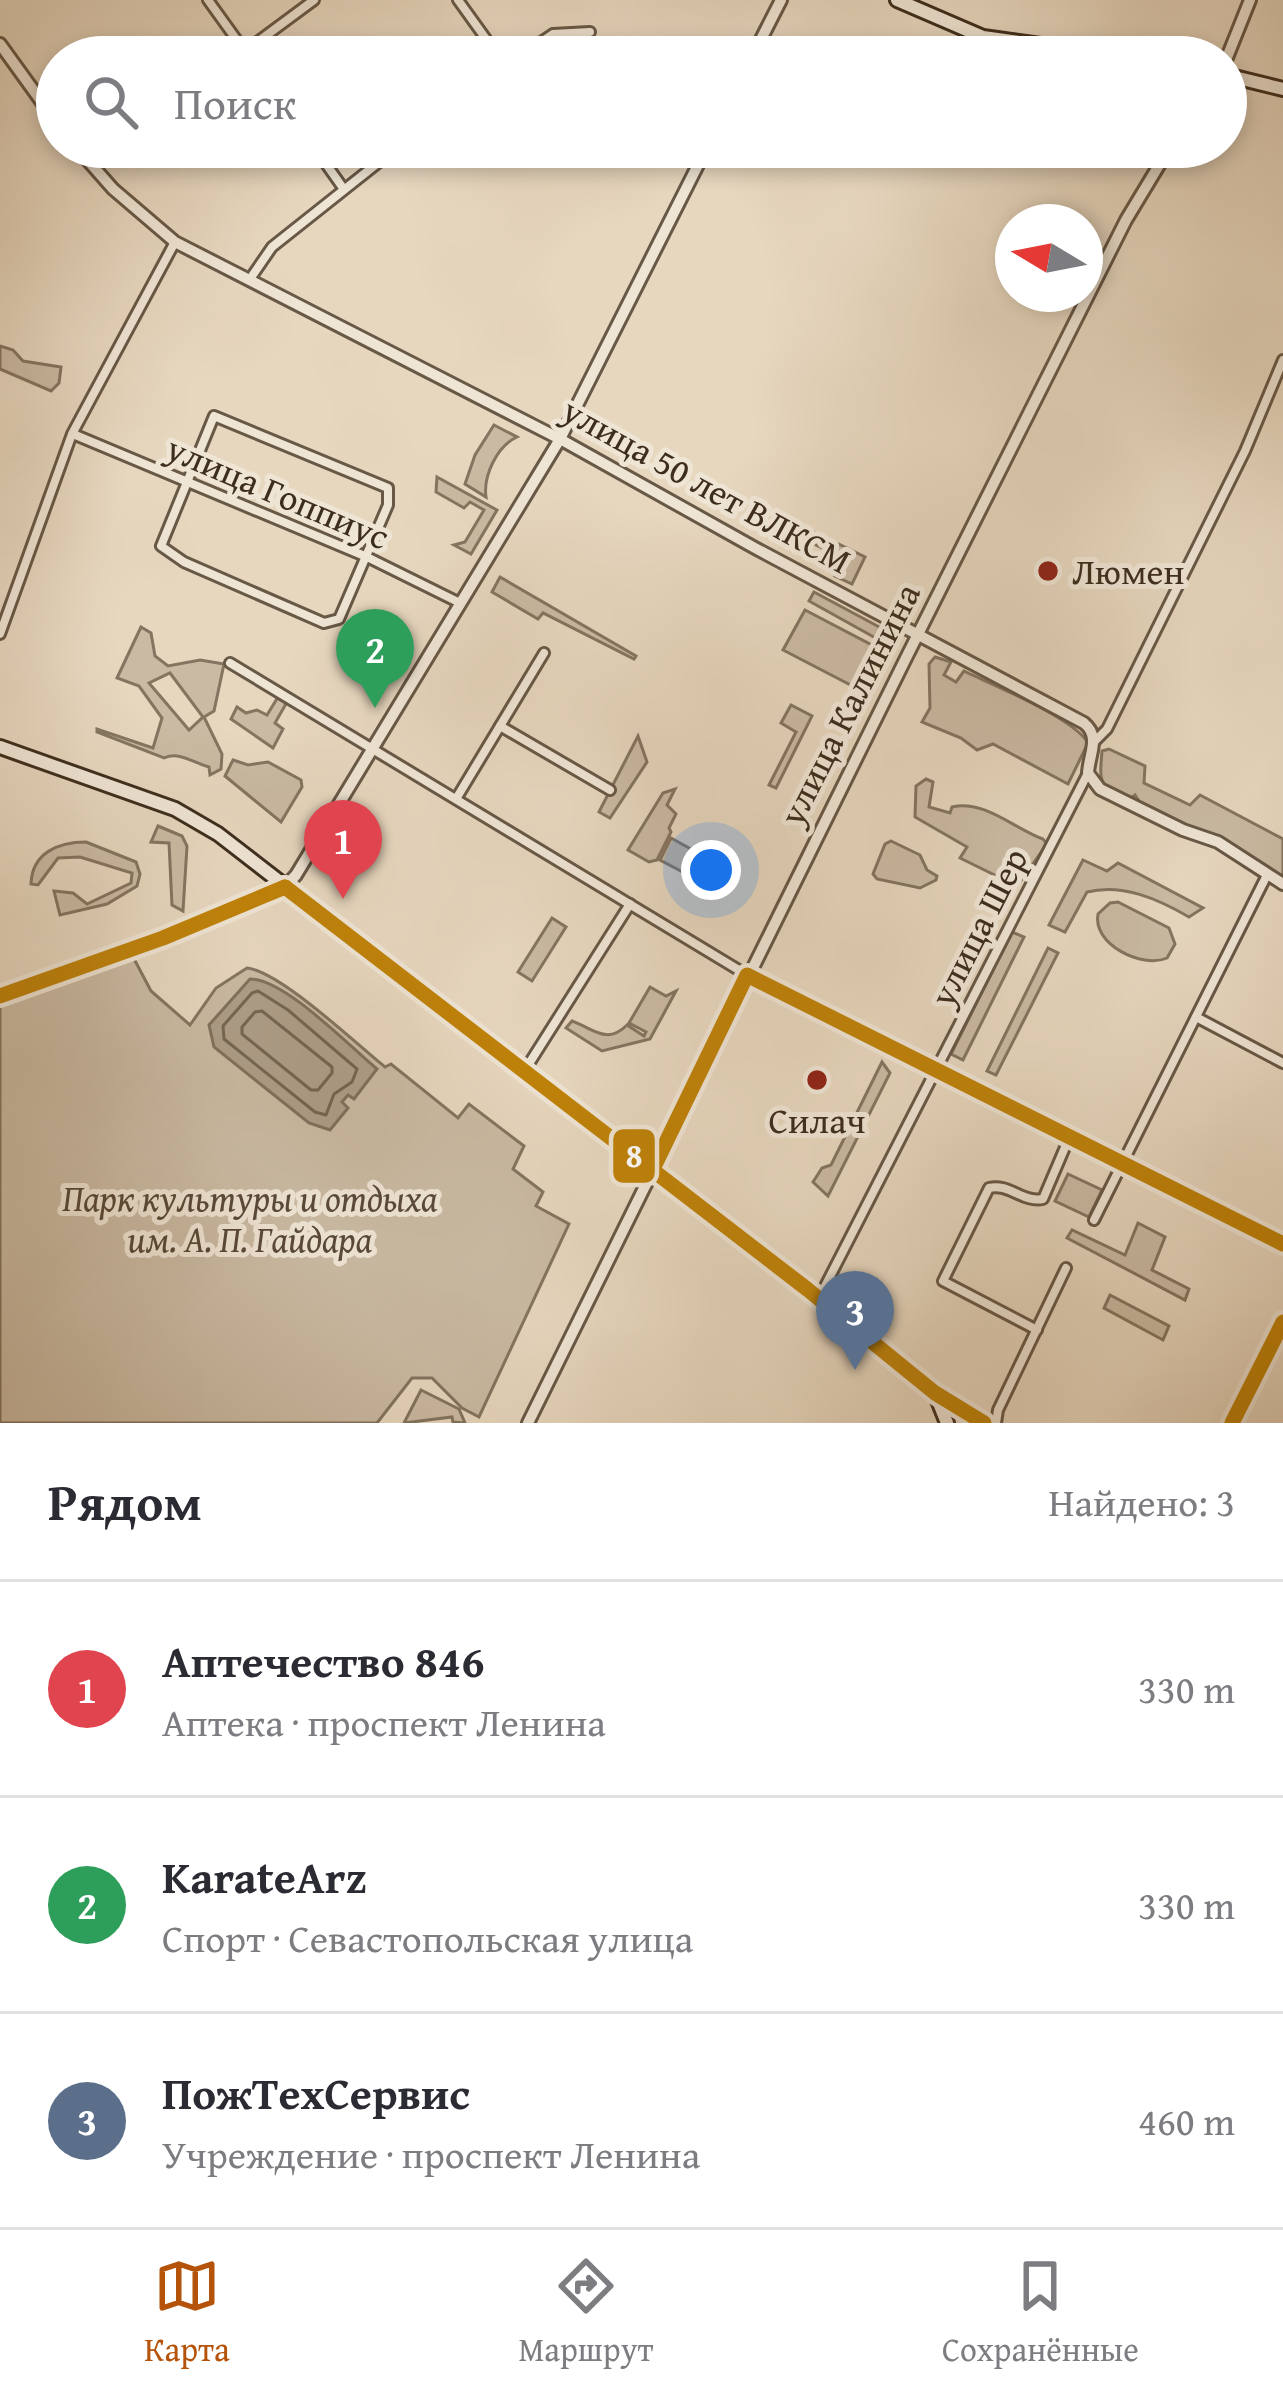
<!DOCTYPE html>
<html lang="ru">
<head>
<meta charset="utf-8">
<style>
	:root { --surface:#fff; --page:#f7f7f7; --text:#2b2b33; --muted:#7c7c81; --line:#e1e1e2; --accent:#b45309 }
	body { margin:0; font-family:"Gentium Book Plus",serif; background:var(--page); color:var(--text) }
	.compass { position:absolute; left:995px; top:204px; width:108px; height:108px; border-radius:50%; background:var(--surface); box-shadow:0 6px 18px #0003; rotate:280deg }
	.you { position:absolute; left:711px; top:870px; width:42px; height:42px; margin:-30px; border:9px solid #fff; border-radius:50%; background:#1a73e8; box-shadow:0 0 0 18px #1a73e833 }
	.badge { display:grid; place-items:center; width:78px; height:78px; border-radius:50%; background:var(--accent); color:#fff; font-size:39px; font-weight:700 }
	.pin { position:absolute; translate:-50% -99px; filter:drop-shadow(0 3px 6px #0008) }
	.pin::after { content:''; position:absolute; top:63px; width:42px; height:36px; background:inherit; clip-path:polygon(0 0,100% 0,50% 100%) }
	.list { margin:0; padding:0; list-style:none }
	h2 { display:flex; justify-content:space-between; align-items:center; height:156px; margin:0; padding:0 48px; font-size:51px }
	h2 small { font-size:39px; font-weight:400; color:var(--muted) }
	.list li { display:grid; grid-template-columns:78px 1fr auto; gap:36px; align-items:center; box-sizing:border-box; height:216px; padding:0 48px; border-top:3px solid var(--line) }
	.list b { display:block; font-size:45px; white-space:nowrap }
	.list p { margin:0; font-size:39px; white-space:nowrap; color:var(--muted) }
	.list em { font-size:39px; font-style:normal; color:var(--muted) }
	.icon { flex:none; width:66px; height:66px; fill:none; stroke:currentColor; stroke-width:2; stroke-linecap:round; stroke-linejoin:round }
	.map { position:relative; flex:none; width:1283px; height:1423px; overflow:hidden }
	.search { position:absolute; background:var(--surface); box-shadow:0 6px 18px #0003; left:36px; right:36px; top:36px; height:132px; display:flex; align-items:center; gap:30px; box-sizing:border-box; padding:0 42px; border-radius:66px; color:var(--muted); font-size:45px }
	.sheet { height:804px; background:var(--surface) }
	nav { display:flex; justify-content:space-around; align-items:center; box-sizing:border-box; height:168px; border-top:3px solid var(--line); background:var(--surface); font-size:33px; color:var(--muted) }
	nav a { display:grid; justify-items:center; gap:6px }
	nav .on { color:var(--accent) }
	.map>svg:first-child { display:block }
</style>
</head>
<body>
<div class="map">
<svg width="1283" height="1423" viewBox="0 0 1283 1423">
	<rect width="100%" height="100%" fill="#e7d7bf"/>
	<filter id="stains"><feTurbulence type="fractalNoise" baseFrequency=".00167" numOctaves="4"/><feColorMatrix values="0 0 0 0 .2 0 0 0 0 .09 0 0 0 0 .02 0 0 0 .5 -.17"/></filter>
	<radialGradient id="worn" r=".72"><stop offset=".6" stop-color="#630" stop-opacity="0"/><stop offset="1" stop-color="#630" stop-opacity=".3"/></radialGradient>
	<g fill="#cabaa3" stroke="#847460" stroke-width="3" fill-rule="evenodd">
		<polygon points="0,346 13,350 23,361 61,367 59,383 51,391 0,369"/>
		<path d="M494,425L517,437C497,446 483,476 486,497L465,484L475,455Z"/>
		<polygon points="437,477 497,510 471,554 454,545 465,542 484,510 470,502 464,508 436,492"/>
		<polygon points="804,527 865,557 852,584 835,576 844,559 800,537"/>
		<polygon points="500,577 636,656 634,659 543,613 538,619 492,592"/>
		<polygon points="814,592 896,636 890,646 809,601"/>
		<polygon points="805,610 887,653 866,693 783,650"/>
		<path d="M141,627L151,633L155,656L168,666L200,660L224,664L214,711L204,717L222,754L221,769L210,775L209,767C193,763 180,751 164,758L97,732V729L153,748L162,718L139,686L117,678ZM170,673L203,717L189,730L149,683Z"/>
		<path d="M935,657L951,662L944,675L956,682L964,671C993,685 1074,718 1088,743L1068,784L993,744L977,750L961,738L922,722L930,708L929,664Z"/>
		<polygon points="278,697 287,702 275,723 283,729 273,748 231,719 237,707 246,713 257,710 267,715"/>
		<polygon points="791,705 812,716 776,788 769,785 796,732 781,723"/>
		<polygon points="638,736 647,762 610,818 599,812"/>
		<path d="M1109,749L1145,766L1144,783L1190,805L1200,795L1283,839V880L1141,804L1135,795L1130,799C1099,784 1099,786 1102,751Z"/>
		<polygon points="233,760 248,765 268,762 301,780 302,787 281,822 225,776"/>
		<path d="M926,779L933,782L929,807L950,813L952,807C983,799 1015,829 1043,839L1047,844L1017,886L960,858L967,847L915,817L916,786Z"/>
		<polygon points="675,789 667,805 676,814 669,828 671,832 657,860 649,862 628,850 663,793"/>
		<polygon points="158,826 182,836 187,846 183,911 172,905 169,843 151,842"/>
		<polygon points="671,838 727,869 717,890 660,860"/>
		<polygon points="891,841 920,855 927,870 937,876 936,880 920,888 877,879 873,874 885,844"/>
		<path d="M86,842L136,862L140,874L137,886L107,904L60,915L54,891L73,893L87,904L131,883L132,873L80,857L58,858L38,885L31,884C32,853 58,842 86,842Z"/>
		<path d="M1083,860L1107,871L1118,863L1203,908L1189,917C1158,899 1122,883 1087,892L1065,932L1049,925Z"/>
		<path d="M1118,902L1169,928L1175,944L1167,958C1142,969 1092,944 1098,914L1110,903Z"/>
		<polygon points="552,918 566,927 532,981 518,972"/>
		<polygon points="1012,932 1024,937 963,1060 951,1054"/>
		<polygon points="1048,948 1058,953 996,1075 987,1071"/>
		<path d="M132,955L151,991L190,1025L216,988L247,968C281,972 355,1043 385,1067L391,1064L458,1118L469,1104L524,1146L513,1169L543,1192L536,1206L569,1224L479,1417L462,1408L432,1378H412L377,1423H0V1006Z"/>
		<path d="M650,987L666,996L676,991L650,1039L602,1051L566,1028L572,1021C594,1029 607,1045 627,1025L644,1036L646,1032L629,1023Z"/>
		<polygon points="882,1062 890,1073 828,1196 813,1182 822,1168 831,1165"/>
		<polygon points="1068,1174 1102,1190 1089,1217 1055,1201"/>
		<polygon points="1138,1223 1165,1237 1152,1270 1189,1289 1185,1300 1067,1238 1072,1230 1125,1255"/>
		<polygon points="1110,1295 1169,1326 1163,1340 1104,1308"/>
		<polygon points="421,1390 459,1409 465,1423 453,1422 452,1417 404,1423"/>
	</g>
	<path fill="#ad9d88" stroke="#80705d" stroke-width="3" d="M250,979C285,979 349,1046 377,1069L354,1099L348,1095L342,1102L348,1108L330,1130L309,1123L214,1047L209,1025Z"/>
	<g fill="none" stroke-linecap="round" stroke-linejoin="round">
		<g stroke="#756552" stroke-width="3">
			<polygon points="258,991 288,1010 357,1069 352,1082 334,1094 326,1115 315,1112 224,1039 223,1026 252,993"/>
			<polygon points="262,1011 332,1067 332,1073 318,1090 311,1090 242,1034 242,1027 255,1012"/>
		</g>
		<g stroke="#685846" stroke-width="14">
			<g id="minor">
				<polyline points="208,0 249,57"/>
				<polyline points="458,0 499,57"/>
				<polyline points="237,57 314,0"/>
				<polyline points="519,57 553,34 590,32"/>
				<polyline points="314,147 343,188"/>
				<polyline points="92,165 116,147"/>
				<polyline points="250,279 272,247 398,147"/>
				<polygon points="214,416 388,488 388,505 339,619 324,623 184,562 161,546"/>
				<polyline points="73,434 367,557 460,603"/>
				<polyline points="0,634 72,434 175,242"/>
				<polyline points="230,663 747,975"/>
				<polyline points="500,726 610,790"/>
				<polyline points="1095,741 1107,729 1245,451 1283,360"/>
				<polyline points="456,799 544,653"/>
				<polyline points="1196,1017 1283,1063"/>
				<polyline points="525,1070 630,904"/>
				<polyline points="1094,1220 1267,875"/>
				<polyline points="819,1298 1088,773"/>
				<path d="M1037,1330L943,1281L989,1188C1009,1183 1023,1203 1043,1199L1069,1138"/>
				<polyline points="996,1423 998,1410 1066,1268"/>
			</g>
		</g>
		<g stroke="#685846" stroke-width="16">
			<g id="tertiary">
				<polyline points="0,44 57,123"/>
				<polyline points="752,57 781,0"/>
				<polyline points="1226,60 1250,0"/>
				<path d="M76,147L113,189L175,242L560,439L755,548L1084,723C1101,737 1089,754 1088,773L1100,789L1183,830L1218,842L1283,884"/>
				<polyline points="747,975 1283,1244"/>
				<polyline points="0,996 268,896 285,887 296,875 560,439 707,147"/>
				<polyline points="935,1393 984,1423"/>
				<polyline points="528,1423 906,658 1126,220 1170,147"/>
				<polyline points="1232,1423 1283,1322"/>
			</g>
		</g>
		<g stroke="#3d2d1d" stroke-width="18">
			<g id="secondary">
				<polyline points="897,0 983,37 1130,57"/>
				<polyline points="1226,75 1283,89"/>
				<polyline points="0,747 175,809 218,834 823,1302 935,1393 947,1423"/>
			</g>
		</g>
		<use href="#minor" stroke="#efe5d5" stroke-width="8"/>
		<use href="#tertiary" stroke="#efe5d5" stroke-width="10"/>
		<use href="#secondary" stroke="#efe5d5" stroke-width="12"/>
		<g stroke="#efe5d5" stroke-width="24">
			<g id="bus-1">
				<polyline points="285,887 807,1289 935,1393 984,1423"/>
				<polyline points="0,996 163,938 285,887"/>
				<polyline points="652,1171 747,975 1283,1244"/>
				<polyline points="1232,1423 1283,1322"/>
			</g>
		</g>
		<use href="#bus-1" stroke="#bf8209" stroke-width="15"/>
	</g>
	<g fill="#8f2418" stroke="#efe5d5" stroke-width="4.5">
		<circle cx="1048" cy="571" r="12"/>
		<circle cx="817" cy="1080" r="12"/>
	</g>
	<g text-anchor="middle" stroke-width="10" stroke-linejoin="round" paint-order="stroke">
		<g font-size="36" fill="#3d2d1d" stroke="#efe5d5">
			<text transform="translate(707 485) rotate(29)" y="13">улица 50 лет ВЛКСМ</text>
			<text transform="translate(278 492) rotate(23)" y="13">улица Гоппиус</text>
			<text transform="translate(849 704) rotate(-63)" y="13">улица Калинина</text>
			<text transform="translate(978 927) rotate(-63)" y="13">улица Шер</text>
		</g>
		<g font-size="36" fill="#3d2d1d" stroke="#efe5d5" text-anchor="start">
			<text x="1072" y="584">Люмен</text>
			<text x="817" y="1133" text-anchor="middle">Силач</text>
		</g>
		<g font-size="36" font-style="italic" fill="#594938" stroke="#efe5d5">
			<text x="250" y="1211">Парк культуры и отдыха<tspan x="250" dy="41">им. А. П. Гайдара</tspan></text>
		</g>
	</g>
	<rect stroke="#efe5d5" stroke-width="4.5" x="611" y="1127" width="46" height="58" rx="12" fill="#bf8209"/>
	<g font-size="33" text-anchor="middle" font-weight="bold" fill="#fff">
		<text x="634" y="1167">8</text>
	</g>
	<rect width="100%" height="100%" filter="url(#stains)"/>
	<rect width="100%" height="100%" fill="url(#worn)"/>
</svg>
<svg class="compass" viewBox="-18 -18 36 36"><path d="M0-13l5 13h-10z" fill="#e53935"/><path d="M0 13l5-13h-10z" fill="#7c7c81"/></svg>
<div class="you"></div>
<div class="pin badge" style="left:343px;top:899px;background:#e0444e">1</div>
<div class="pin badge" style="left:375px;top:708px;background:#2e9e5b">2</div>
<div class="pin badge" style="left:855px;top:1370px;background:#5c6f8a">3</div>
<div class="search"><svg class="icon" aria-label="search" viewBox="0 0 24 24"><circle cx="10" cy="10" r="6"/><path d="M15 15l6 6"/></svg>Поиск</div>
</div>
<section class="sheet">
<h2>Рядом<small>Найдено: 3</small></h2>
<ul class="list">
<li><span class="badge" style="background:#e0444e">1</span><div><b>Аптечество 846</b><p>Аптека · проспект Ленина</p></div><em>330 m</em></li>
<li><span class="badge" style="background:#2e9e5b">2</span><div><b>KarateArz</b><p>Спорт · Севастопольская улица</p></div><em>330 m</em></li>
<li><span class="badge" style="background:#5c6f8a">3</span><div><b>ПожТехСервис</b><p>Учреждение · проспект Ленина</p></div><em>460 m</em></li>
</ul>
</section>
<nav>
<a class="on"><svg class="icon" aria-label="map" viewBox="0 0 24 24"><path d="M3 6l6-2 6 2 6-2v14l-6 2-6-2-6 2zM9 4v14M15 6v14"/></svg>Карта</a>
<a><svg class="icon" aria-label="directions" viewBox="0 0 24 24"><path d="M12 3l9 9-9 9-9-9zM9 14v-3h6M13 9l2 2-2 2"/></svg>Маршрут</a>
<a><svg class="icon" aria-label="saved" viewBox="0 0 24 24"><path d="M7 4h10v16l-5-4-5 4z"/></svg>Сохранённые</a>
</nav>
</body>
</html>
